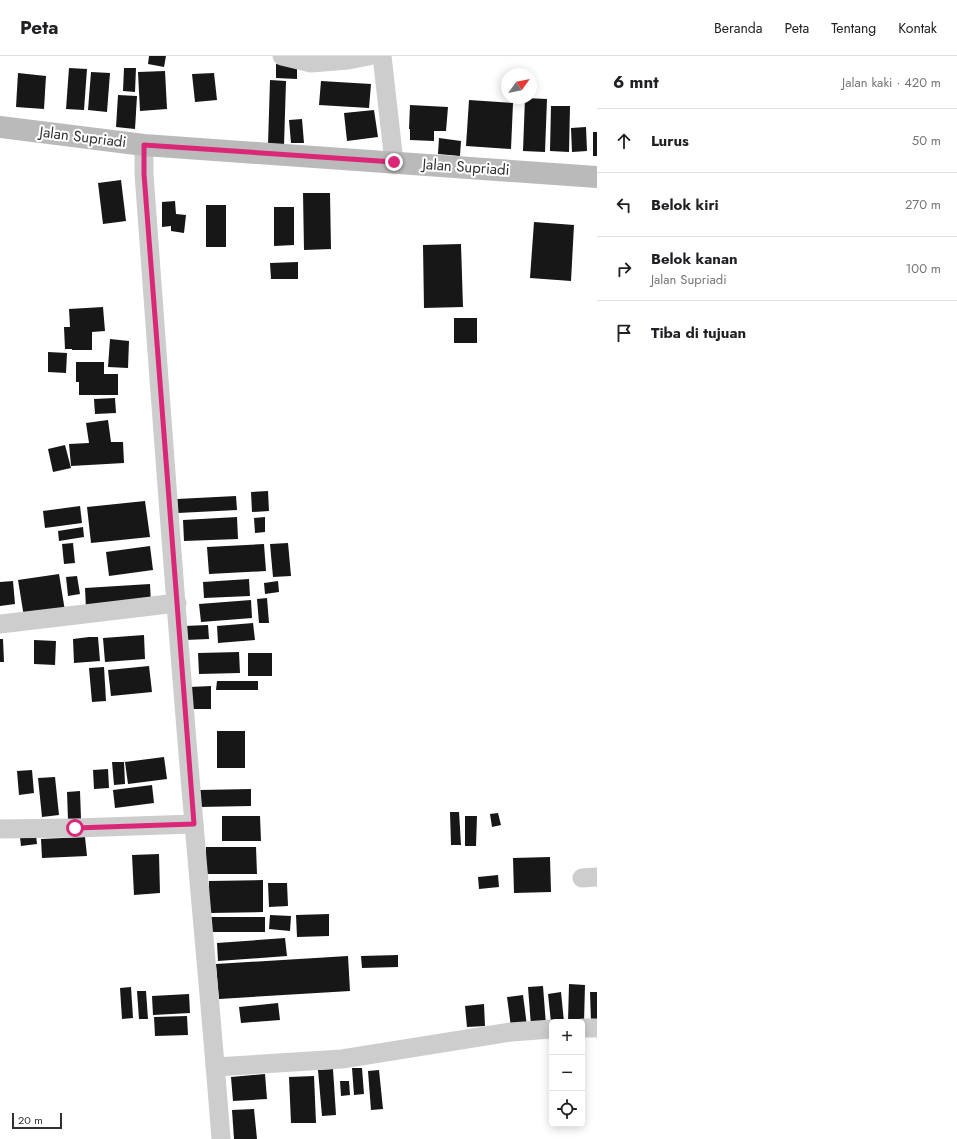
<!DOCTYPE html>
<html lang="id">
<head>
<meta charset="utf-8">
<style>
	:root { --surface:#fff; --page:#f6f6f6; --text:#202124; --muted:#757577; --line:#e0e0e0 }
	body { margin:0; font-family:Jost,sans-serif; background:var(--page); color:var(--text) }
	.controls { position:absolute; right:12px; bottom:12px; display:grid; overflow:hidden; border-radius:6px; box-shadow:0 2px 10px #0003 }
	.controls button { width:36px; height:36px; display:grid; place-items:center; padding:0; border:0; border-bottom:1px solid var(--line); background:var(--surface); color:var(--text); font:20px sans-serif }
	.compass { position:absolute; left:501px; top:12px; width:36px; height:36px; border-radius:50%; background:var(--surface); box-shadow:0 2px 10px #0003; rotate:57deg }
	.scale { position:absolute; left:12px; bottom:10px; width:50px; box-sizing:border-box; padding-left:4px; border:2px solid #303030; border-top:0; font-size:11px; line-height:14px; white-space:nowrap; color:#303030; -webkit-text-stroke:3px #fff; paint-order:stroke }
	.stop { position:absolute; width:12px; height:12px; margin:-9px; border:3px solid #db2777; border-radius:50%; background:#fff }
	.stop.end { background:#db2777; border-color:#fff; box-shadow:0 1px 4px #0008 }
	.list { margin:0; padding:0; list-style:none }
	h2 { display:flex; justify-content:space-between; align-items:center; height:52px; margin:0; padding:0 16px; font-size:17px }
	h2 small { font-size:13px; font-weight:400; color:var(--muted) }
	.list li { display:grid; grid-template-columns:26px 1fr auto; gap:12px; align-items:center; box-sizing:border-box; height:64px; padding:0 16px; border-top:1px solid var(--line) }
	.list b { display:block; font-size:15px; white-space:nowrap }
	.list p { margin:0; font-size:13px; white-space:nowrap; color:var(--muted) }
	.list em { font-size:13px; font-style:normal; color:var(--muted) }
	.icon { flex:none; width:22px; height:22px; fill:none; stroke:currentColor; stroke-width:2; stroke-linecap:round; stroke-linejoin:round }
	.map { position:relative; flex:none; width:597px; height:1083px; overflow:hidden }
	header { display:flex; align-items:center; gap:24px; box-sizing:border-box; height:56px; padding:0 20px; background:var(--surface); border-bottom:1px solid var(--line) }
	header strong { font-size:19px }
	nav { display:flex; gap:22px; margin-inline-start:auto; font-size:14px }
	main { display:flex }
	aside { flex:1; background:var(--surface) }
	.map>svg:first-child { display:block }
</style>
</head>
<body>
<header>
<strong>Peta</strong>
<nav><a>Beranda</a><a>Peta</a><a>Tentang</a><a>Kontak</a></nav>
</header>
<main>
<div class="map">
<svg width="597" height="1083" viewBox="0 0 597 1083">
	<rect width="100%" height="100%" fill="#fff"/>
	<g fill="#171717">
		<polygon points="149,0 166,0 164,11 148,8"/>
		<polygon points="276,8 297,8 297,23 276,22"/>
		<polygon points="69,12 87,13 84,54 66,53"/>
		<polygon points="124,12 136,12 135,36 123,35"/>
		<polygon points="165,15 167,53 140,55 138,16"/>
		<polygon points="91,16 110,17 107,56 88,54"/>
		<polygon points="18,17 46,20 44,53 16,51"/>
		<polygon points="214,17 217,44 195,46 192,18"/>
		<polygon points="270,24 286,25 284,90 268,89"/>
		<polygon points="321,25 371,28 369,52 319,49"/>
		<polygon points="118,39 137,40 135,73 116,71"/>
		<polygon points="525,42 547,43 545,96 523,95"/>
		<polygon points="469,44 513,47 511,93 466,90"/>
		<polygon points="410,49 448,51 446,75 434,75 434,85 410,84 410,73 409,73"/>
		<polygon points="551,50 570,50 569,96 550,95"/>
		<polygon points="374,54 378,81 347,85 344,57"/>
		<polygon points="302,63 304,87 291,87 289,64"/>
		<polygon points="586,71 587,95 572,96 571,72"/>
		<rect x="593" y="76" width="4" height="24"/>
		<polygon points="439,82 461,85 460,100 438,98"/>
		<polygon points="121,124 126,165 103,168 98,127"/>
		<polygon points="303,137 330,137 331,193 304,194"/>
		<polygon points="175,145 176,158 186,159 184,177 171,175 171,170 162,171 162,146"/>
		<rect x="206" y="149" width="20" height="42"/>
		<polygon points="274,151 294,151 294,189 274,190"/>
		<polygon points="534,166 574,169 571,225 530,222"/>
		<polygon points="461,188 463,251 424,252 423,189"/>
		<polygon points="298,206 298,223 271,223 270,207"/>
		<polygon points="103,251 105,275 92,276 92,294 72,294 72,293 65,293 64,271 70,271 69,253"/>
		<rect x="454" y="262" width="23" height="25"/>
		<polygon points="110,283 129,285 128,312 108,311"/>
		<polygon points="48,296 67,297 66,317 48,316"/>
		<polygon points="76,306 104,306 104,318 118,318 118,339 79,339 79,326 76,326"/>
		<polygon points="115,342 116,357 95,358 94,343"/>
		<polygon points="108,364 111,386 123,386 124,407 71,410 69,388 89,387 86,367"/>
		<polygon points="65,389 71,412 53,416 48,393"/>
		<polygon points="268,435 269,455 252,456 251,436"/>
		<polygon points="236,440 237,454 178,457 177,443"/>
		<polygon points="145,445 150,481 91,487 87,451"/>
		<polygon points="80,450 82,467 45,472 43,455"/>
		<polygon points="237,461 238,483 184,485 183,464"/>
		<polygon points="265,461 265,476 255,477 254,462"/>
		<polygon points="83,471 84,481 59,485 58,475"/>
		<polygon points="73,487 75,507 64,508 62,488"/>
		<polygon points="288,487 291,520 273,521 270,488"/>
		<polygon points="264,488 266,515 209,518 207,491"/>
		<polygon points="150,490 153,514 109,520 106,496"/>
		<polygon points="59,518 65,555 24,561 18,524"/>
		<polygon points="77,520 80,538 68,540 66,521"/>
		<polygon points="249,523 250,540 204,542 203,526"/>
		<polygon points="13,525 15,548 0,550 0,526"/>
		<polygon points="278,525 279,536 265,538 264,527"/>
		<polygon points="150,528 151,548 86,553 85,532"/>
		<polygon points="267,542 269,567 259,567 257,543"/>
		<polygon points="251,544 252,562 201,566 199,548"/>
		<polygon points="253,567 255,584 218,587 217,570"/>
		<polygon points="208,569 209,583 185,584 184,570"/>
		<polygon points="144,579 145,603 105,606 103,582"/>
		<polygon points="89,581 98,581 100,605 74,607 73,583"/>
		<polygon points="0,583 3,583 4,606 0,606"/>
		<polygon points="34,584 56,585 55,609 34,608"/>
		<polygon points="239,596 240,617 199,618 198,597"/>
		<rect x="248" y="597" width="24" height="23"/>
		<polygon points="149,610 152,636 111,640 108,614"/>
		<polygon points="104,611 106,645 92,646 89,612"/>
		<polygon points="217,625 258,625 258,634 216,634"/>
		<polygon points="211,630 211,653 190,653 190,631"/>
		<rect x="217" y="675" width="28" height="37"/>
		<polygon points="164,701 167,723 128,728 125,706"/>
		<polygon points="112,706 124,706 125,728 114,729"/>
		<polygon points="108,713 109,732 94,733 93,714"/>
		<polygon points="32,714 34,737 19,739 17,715"/>
		<polygon points="55,721 59,759 42,761 38,722"/>
		<polygon points="152,729 154,747 115,752 113,734"/>
		<polygon points="251,733 251,750 199,751 199,734"/>
		<polygon points="80,735 81,763 68,764 67,736"/>
		<polygon points="450,756 459,756 461,789 451,789"/>
		<polygon points="498,757 501,769 492,771 490,758"/>
		<polygon points="222,760 260,760 261,785 222,785"/>
		<polygon points="465,760 477,760 476,790 465,790"/>
		<polygon points="36,779 37,788 21,790 20,781"/>
		<polygon points="85,781 87,800 42,802 41,783"/>
		<polygon points="206,791 256,791 257,818 206,818"/>
		<polygon points="159,798 160,837 134,839 132,799"/>
		<polygon points="550,801 551,836 514,837 513,802"/>
		<polygon points="498,819 499,831 479,833 478,821"/>
		<polygon points="263,824 263,856 209,857 209,825"/>
		<polygon points="268,827 287,827 288,850 269,851"/>
		<polygon points="329,858 329,880 297,881 296,859"/>
		<polygon points="270,859 291,860 290,875 269,873"/>
		<rect x="211" y="861" width="54" height="15"/>
		<polygon points="285,882 287,900 218,905 217,887"/>
		<polygon points="398,899 398,911 362,912 361,900"/>
		<polygon points="348,900 350,935 219,943 216,908"/>
		<polygon points="569,928 585,929 584,967 582,966 568,966"/>
		<polygon points="543,930 546,969 531,970 528,931"/>
		<polygon points="131,931 133,962 122,963 120,932"/>
		<polygon points="137,935 146,935 148,963 139,963"/>
		<polygon points="561,936 564,966 551,966 548,938"/>
		<polygon points="590,936 597,936 597,966 591,966"/>
		<polygon points="189,938 190,957 153,959 152,940"/>
		<polygon points="523,939 527,970 511,971 507,941"/>
		<polygon points="278,947 280,964 241,967 239,951"/>
		<polygon points="484,948 485,970 467,971 465,950"/>
		<polygon points="187,960 188,979 155,980 154,961"/>
		<polygon points="352,1012 362,1012 364,1038 354,1039"/>
		<polygon points="333,1013 336,1059 322,1060 318,1014"/>
		<polygon points="379,1014 383,1053 371,1054 368,1015"/>
		<polygon points="265,1018 267,1043 233,1045 231,1021"/>
		<polygon points="314,1020 316,1067 291,1067 289,1021"/>
		<polygon points="340,1025 349,1025 350,1039 341,1040"/>
		<polygon points="254,1053 257,1083 234,1083 232,1054"/>
	</g>
	<g fill="none" stroke-linecap="round" stroke-linejoin="round">
		<g stroke="#cdcdcd" stroke-width="19">
			<polyline points="282,0 311,7 348,4 369,0"/>
			<polyline points="382,0 394,106"/>
			<path d="M144,89V118C160,335 175,551 194,768C203,873 213,978 221,1083"/>
			<polyline points="0,568 177,547"/>
			<polyline points="0,773 75,772 194,768"/>
			<polyline points="582,822 597,821"/>
			<polyline points="582,972 597,972"/>
			<polyline points="215,1011 342,1003 511,976 552,973"/>
		</g>
		<polyline stroke="#bababa" stroke-width="22" points="0,71 144,89 597,121"/>
	</g>
	<g fill="none" stroke-linecap="round" stroke-linejoin="round">
		<polyline stroke="#db2777" stroke-width="5" points="75,772 194,768 144,118 144,89 394,106"/>
	</g>
	<g text-anchor="middle" stroke-width="4" stroke-linejoin="round" paint-order="stroke">
		<g font-size="15" fill="#303030" stroke="#fff">
			<text transform="translate(83 81) rotate(7)" y="5">Jalan Supriadi</text>
			<text transform="translate(466 111) rotate(4)" y="5">Jalan Supriadi</text>
		</g>
	</g>
</svg>
<div class="controls">
<button>+</button>
<button>−</button>
<button><svg class="icon" aria-label="locate" viewBox="0 0 24 24"><circle cx="12" cy="12" r="6"/><path d="M12 2v4M12 18v4M2 12h4M18 12h4"/></svg></button>
</div>
<svg class="compass" viewBox="-18 -18 36 36"><path d="M0-13l5 13h-10z" fill="#e53935"/><path d="M0 13l5-13h-10z" fill="#757577"/></svg>
<div class="scale">20 m</div>
<div class="stop" style="left:75px;top:772px"></div>
<div class="stop end" style="left:394px;top:106px"></div>
</div>
<aside>
<h2>6 mnt<small>Jalan kaki · 420 m</small></h2>
<ul class="list">
<li><svg class="icon" aria-label="ahead" viewBox="0 0 24 24"><path d="M12 20V5M6 11l6-6 6 6"/></svg><div><b>Lurus</b></div><em>50 m</em></li>
<li><svg class="icon" aria-label="left" viewBox="0 0 24 24"><path d="M17 20v-9H6M10 6l-5 5 5 5"/></svg><div><b>Belok kiri</b></div><em>270 m</em></li>
<li><svg class="icon" aria-label="right" viewBox="0 0 24 24"><path d="M7 20v-9h11M14 6l5 5-5 5"/></svg><div><b>Belok kanan</b><p>Jalan Supriadi</p></div><em>100 m</em></li>
<li><svg class="icon" aria-label="arrive" viewBox="0 0 24 24"><path d="M6 21V4h12l-3 4 3 4H6"/></svg><div><b>Tiba di tujuan</b></div></li>
</ul>
</aside>
</main>
</body>
</html>
